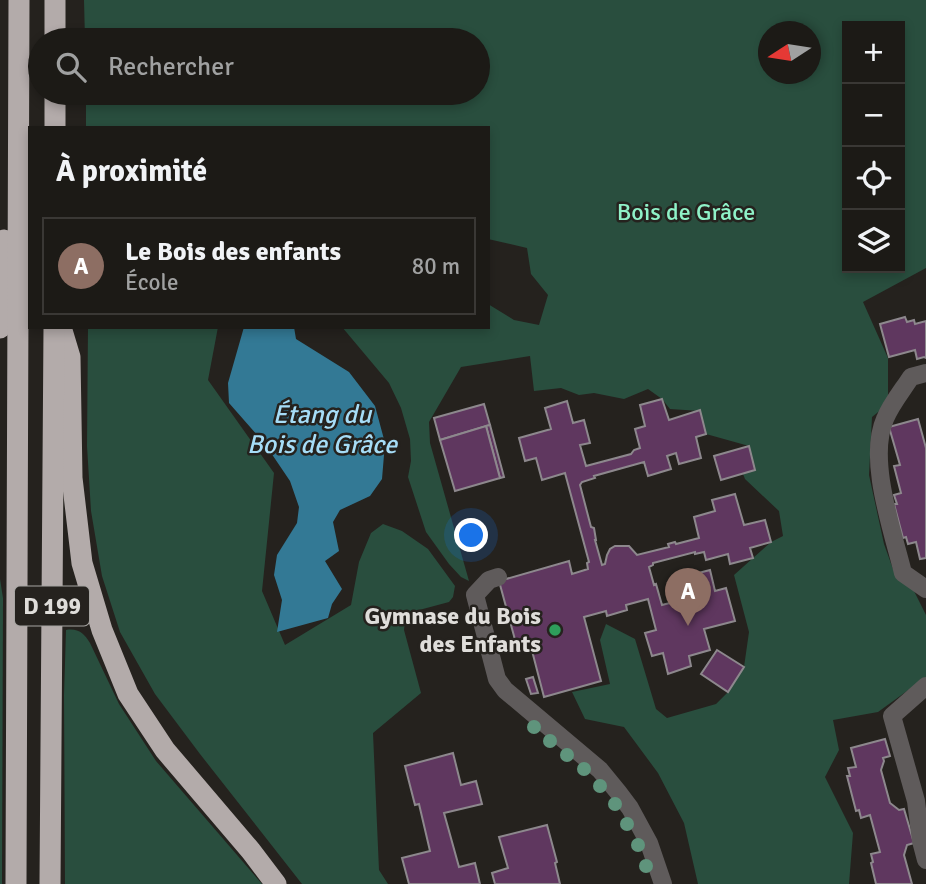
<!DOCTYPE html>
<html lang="fr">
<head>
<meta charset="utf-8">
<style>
	:root { --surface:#1c1a16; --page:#292723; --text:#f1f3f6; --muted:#a0a1a1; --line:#3a3835; --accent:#7c3aed }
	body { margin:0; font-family:Signika,sans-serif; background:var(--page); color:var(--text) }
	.controls { position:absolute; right:21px; top:21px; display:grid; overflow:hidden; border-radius:0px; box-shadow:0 4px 10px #0003 }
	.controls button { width:63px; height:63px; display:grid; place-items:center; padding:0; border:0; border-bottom:2px solid var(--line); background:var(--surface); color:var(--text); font:35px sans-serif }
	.compass { position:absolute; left:758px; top:21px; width:63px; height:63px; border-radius:50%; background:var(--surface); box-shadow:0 4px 10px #0003; rotate:258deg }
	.you { position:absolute; left:472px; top:536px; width:24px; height:24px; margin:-18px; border:5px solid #fff; border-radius:50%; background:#1a73e8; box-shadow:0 0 0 10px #1a73e833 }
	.badge { display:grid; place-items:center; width:46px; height:46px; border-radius:50%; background:var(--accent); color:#fff; font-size:23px; font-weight:700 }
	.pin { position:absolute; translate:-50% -58px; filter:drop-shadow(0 2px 4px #0008) }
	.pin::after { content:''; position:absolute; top:37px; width:24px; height:21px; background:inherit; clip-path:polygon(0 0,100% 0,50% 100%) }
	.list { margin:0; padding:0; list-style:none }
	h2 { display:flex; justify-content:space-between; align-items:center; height:91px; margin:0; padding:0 28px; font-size:30px }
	h2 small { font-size:23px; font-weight:400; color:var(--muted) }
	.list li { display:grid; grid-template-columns:46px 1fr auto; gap:21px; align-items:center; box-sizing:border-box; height:98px; margin:0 14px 14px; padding:0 14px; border:2px solid var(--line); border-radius:0px }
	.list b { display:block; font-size:26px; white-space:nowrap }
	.list p { margin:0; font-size:23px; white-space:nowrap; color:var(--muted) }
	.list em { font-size:23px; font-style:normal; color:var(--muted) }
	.icon { flex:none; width:38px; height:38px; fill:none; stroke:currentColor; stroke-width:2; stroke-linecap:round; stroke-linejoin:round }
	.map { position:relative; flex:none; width:926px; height:884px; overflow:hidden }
	.search { position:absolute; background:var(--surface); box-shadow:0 4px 10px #0003; left:28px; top:28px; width:462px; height:77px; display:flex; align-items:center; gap:18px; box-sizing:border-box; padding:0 24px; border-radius:38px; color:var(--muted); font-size:26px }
	.panel { position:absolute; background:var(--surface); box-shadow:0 4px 10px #0003; left:28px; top:126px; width:462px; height:203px; border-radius:0px }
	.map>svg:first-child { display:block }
</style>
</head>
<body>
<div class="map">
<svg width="926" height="884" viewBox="0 0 926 884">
	<rect width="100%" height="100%" fill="#25221e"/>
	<g fill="#294e3e" fill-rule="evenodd">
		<path d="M84,0H926V268L863,302L888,358V404L872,417L869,475L884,544L893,569L911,585L926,615V683H918L878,712L833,720L839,750L825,777L853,833L849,884H698L684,823L658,773L624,727L585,719L572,692L610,684L600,640L606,624L635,639L656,709L667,718L716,704L728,692L744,667L749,632L734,575L771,542L783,536L779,511L745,479L743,474L755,470L749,446L706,434L700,411L670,409L662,399L648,389L624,399L594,393L579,395L561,388L534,391L530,356L461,367L429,422L430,443L469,581L461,577L449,564L426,532L408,477L411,461L410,439L401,408L389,383L342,327H488V304L514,320L539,325L548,295L531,274L527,248L488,239V128H86V93H478V40H85ZM847,26H900V268H847ZM768,32H810V74H768Z"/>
		<polygon points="88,327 218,327 208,380 274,473 262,591 285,645 351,605 359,562 371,533 383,524 402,531 428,549 455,586 453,597 449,602 408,613 405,620 404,630 421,693 373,733 379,870 388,884 302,884 200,754 155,694 120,632 102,576 91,511 87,446"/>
		<polygon points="0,579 3,598 2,884 0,884"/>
		<path d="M66,630C78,628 84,633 90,643L119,704L156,761L262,884H65L64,695Z"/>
	</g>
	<polygon fill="#337995" points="244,327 294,327 296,339 349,372 375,406 385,443 382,479 370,496 340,510 333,522 339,551 325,561 342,589 332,604 328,618 277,632 282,600 274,575 277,555 297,523 299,507 290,481 265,444 229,403 228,383"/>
	<g fill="#5f375f" stroke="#8d888d" stroke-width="2">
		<polygon points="905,317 907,322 914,320 915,324 926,321 926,358 924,357 917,359 915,350 889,357 880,324"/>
		<polygon points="662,399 669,420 700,410 706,434 696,437 701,458 679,464 676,453 667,456 671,469 648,476 644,462 594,476 595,478 582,482 580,485 591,527 594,528 596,540 595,540 602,565 605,564 607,555 610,549 615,546 629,546 637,555 669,547 668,544 675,542 676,544 699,538 694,517 715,511 712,500 735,494 744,525 765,520 771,542 750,548 753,558 730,564 728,554 706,560 704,552 695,554 695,552 653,563 653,565 649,567 654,585 656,584 662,605 693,597 687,576 710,570 715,591 726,588 735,621 704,629 710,650 689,656 691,666 668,674 663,653 652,656 645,633 656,630 648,599 626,605 627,610 607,616 606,611 584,617 601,681 544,697 530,643 517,647 499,581 569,561 572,574 588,569 587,563 589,562 565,473 542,480 536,458 525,461 519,438 551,429 545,408 567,401 573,423 584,420 590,443 580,445 586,466 631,454 634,450 640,448 635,429 645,426 640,405"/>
		<polygon points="484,404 490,425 440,440 434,418"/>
		<polygon points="918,419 926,448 926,558 920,559 916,542 908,544 906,537 903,538 894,504 897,504 894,495 901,493 894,466 900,465 889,427"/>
		<polygon points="490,425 504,477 500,478 486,426"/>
		<polygon points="486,426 500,478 455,491 440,440"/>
		<polygon points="749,446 755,470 721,480 714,456"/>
		<polygon points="717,650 744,667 728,692 701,674"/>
		<polygon points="533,677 538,693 531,694 526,679"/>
		<polygon points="885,739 890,756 883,758 884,761 881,770 890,803 899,810 904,809 914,843 907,845 904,855 912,884 876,884 871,863 873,862 871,854 880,852 870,815 861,818 859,810 856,811 847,776 850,776 848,768 856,767 851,748"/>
		<polygon points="453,753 461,785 476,781 482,804 444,813 459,867 475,863 480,884 409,884 402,858 430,851 419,804 415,805 405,766"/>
		<polygon points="547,825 557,862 555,863 560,884 495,884 492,873 508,868 499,837"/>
	</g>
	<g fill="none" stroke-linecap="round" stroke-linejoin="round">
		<g stroke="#5f5b5b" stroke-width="18">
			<path d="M926,373L911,377C902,391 891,404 885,419C867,459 893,532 903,573L926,589"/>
			<polyline points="498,577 489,580 475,595 497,679 505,690 600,770 618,792 630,808 649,843 663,884"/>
			<polyline points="926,686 892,716 916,801 921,841 926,860"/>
		</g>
		<g stroke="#b3abaa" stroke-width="21">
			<polyline points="55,40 55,0"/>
			<polyline points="55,128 55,93"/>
			<polyline points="61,327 70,357 72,478 82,563 102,630 128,694 165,750 251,851 276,884"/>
			<polyline points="0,328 4,240"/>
			<polyline points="16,884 19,0"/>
			<polyline points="50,884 54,327"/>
		</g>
	</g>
	<g fill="#5f947c">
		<circle cx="534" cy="727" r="7"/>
		<circle cx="550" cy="741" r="7"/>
		<circle cx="567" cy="755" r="7"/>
		<circle cx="584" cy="769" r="7"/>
		<circle cx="600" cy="786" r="7"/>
		<circle cx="615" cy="804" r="7"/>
		<circle cx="627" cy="824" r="7"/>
		<circle cx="638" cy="845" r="7"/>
		<circle cx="646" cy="866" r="7"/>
	</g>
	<circle fill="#2e9e5b" stroke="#25221e" stroke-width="2.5" cx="555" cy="630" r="7"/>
	<g text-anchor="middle" stroke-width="5" stroke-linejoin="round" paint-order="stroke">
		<rect fill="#25221e" stroke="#a7a5a2" stroke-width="2" x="15" y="586.5" width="74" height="39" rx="5"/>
		<g font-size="23" font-weight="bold" fill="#dfddda">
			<text x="52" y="614">D 199</text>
		</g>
		<g font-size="24" fill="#8ff2c8" stroke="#25221e">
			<text x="686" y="220">Bois de Grâce</text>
		</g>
		<g font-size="24" font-weight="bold" fill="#dfddda" stroke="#25221e" text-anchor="end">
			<text x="541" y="624">Gymnase du Bois<tspan x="541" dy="28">des Enfants</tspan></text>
		</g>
		<g font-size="26" font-style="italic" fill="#a6ddf7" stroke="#25221e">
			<text x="322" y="423">Étang du<tspan x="322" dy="30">Bois de Grâce</tspan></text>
		</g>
	</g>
</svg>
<div class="controls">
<button>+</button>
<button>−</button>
<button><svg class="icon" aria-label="locate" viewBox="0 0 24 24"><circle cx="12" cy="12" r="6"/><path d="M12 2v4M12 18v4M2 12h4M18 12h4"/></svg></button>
<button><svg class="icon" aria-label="layers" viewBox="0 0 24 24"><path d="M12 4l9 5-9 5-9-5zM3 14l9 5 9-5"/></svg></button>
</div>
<svg class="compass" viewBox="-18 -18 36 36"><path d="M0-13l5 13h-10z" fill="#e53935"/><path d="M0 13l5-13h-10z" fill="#a0a1a1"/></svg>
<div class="you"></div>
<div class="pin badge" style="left:688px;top:626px;background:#8d6e63">A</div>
<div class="search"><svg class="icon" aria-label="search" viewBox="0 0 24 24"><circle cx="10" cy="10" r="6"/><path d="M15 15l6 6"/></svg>Rechercher</div>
<section class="panel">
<h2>À proximité<small></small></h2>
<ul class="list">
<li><span class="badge" style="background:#8d6e63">A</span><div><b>Le Bois des enfants</b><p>École</p></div><em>80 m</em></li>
</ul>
</section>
</div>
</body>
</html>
